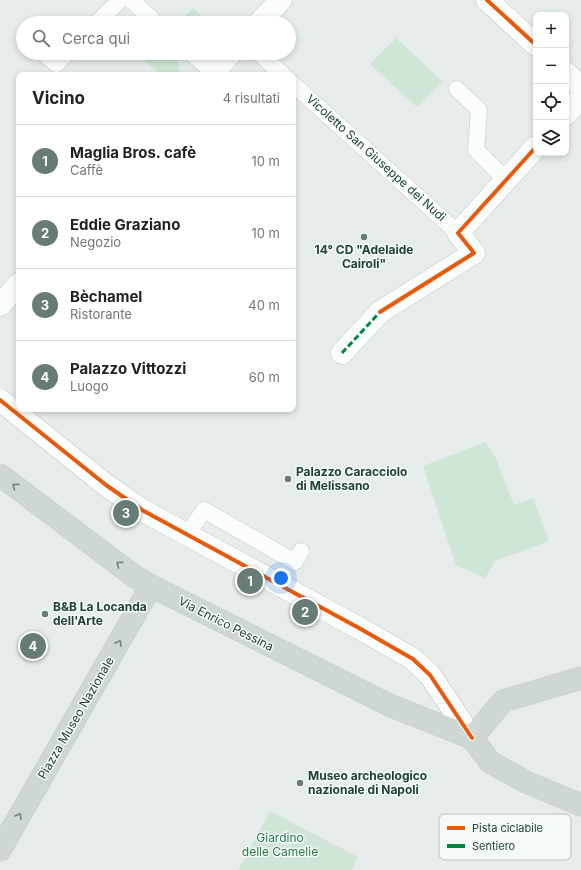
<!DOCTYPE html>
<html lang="it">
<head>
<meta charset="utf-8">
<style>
	:root { --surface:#fff; --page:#f2f2f2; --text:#222; --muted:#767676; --line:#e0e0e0; --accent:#677c76 }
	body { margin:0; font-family:Inter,sans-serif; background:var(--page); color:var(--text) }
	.controls { position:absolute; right:12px; top:12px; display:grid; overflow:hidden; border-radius:8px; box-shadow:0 2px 6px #0003 }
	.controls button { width:36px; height:36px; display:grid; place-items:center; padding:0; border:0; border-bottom:1px solid var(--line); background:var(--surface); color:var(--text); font:20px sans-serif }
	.you { position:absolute; left:281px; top:578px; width:14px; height:14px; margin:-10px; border:3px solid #fff; border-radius:50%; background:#1a73e8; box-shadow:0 0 0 6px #1a73e833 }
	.badge { display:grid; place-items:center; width:26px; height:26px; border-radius:50%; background:var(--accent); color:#fff; font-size:13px; font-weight:700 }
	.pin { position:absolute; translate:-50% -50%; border:2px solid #fff; box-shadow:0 1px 4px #0006 }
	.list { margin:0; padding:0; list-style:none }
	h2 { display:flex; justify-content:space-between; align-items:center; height:52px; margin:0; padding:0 16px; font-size:17px }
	h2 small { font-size:13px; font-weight:400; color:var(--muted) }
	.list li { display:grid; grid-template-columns:26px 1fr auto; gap:12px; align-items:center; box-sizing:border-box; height:72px; padding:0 16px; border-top:1px solid var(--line) }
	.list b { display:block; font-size:15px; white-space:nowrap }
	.list p { margin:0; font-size:13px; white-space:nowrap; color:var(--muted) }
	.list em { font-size:13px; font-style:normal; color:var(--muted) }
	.icon { flex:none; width:22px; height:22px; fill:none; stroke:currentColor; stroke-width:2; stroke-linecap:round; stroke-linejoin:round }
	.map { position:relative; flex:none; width:581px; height:870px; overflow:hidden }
	.search { position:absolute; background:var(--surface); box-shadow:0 2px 6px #0003; left:16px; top:16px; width:280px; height:44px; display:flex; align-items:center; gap:10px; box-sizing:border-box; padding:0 14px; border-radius:22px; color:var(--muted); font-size:15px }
	.panel { position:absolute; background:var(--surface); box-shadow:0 2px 6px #0003; left:16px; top:72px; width:280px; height:340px; border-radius:8px }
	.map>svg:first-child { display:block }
</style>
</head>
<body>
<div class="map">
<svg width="581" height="870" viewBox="0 0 581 870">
	<rect width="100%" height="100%" fill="#e6ece9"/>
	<g fill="#cfe5d6">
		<polygon points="193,8 210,23 178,23"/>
		<polygon points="396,38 442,81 417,107 370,64"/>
		<polygon points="152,53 169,53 178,61 180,75 161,75 145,61"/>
		<polygon points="485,442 494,454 514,505 533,498 549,541 495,561 485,578 456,565 423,466"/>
		<polygon points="270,811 358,857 351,870 238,870"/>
	</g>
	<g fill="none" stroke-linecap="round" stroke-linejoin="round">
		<g stroke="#c3c9c6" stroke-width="17">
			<g id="lane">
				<polyline points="131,0 152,19"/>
				<polyline points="97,23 120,0"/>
				<polyline points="43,53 56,64 67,53"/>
				<polyline points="191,53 213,72"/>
				<polyline points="259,53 283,75"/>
				<polyline points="293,84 458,233"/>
				<polyline points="457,89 479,110 476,150 506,180"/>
				<polyline points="187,535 204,510 295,562 301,551"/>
			</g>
		</g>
		<g stroke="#c3c9c6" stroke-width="23">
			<g id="street">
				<polyline points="487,0 536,45"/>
				<polyline points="259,23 281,0"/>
				<polyline points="566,73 581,87"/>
				<polyline points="211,75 231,53"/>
				<polyline points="566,114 581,98"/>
				<polyline points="0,305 19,284"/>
				<polyline points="342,353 380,312 474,253 458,233 536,147"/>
				<polyline points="0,400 106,485 142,510 359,628 413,659 430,675 472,738"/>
			</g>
		</g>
		<g stroke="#c2cac8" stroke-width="23">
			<g id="primary">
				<polyline points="0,475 134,576 151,586 389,705 472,738"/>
				<polyline points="472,738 490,762 526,782 581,805"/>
				<polyline points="472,738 503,701 581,678"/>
				<polyline points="0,850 151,586"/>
			</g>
		</g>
		<use href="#lane" stroke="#fbfcfc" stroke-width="16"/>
		<use href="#street" stroke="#fbfcfc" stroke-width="22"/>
		<use href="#primary" stroke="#ced7d5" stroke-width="22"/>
		<polyline stroke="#00873e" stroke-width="3" stroke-dasharray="6 3" stroke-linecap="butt" points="342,353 380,312"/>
		<g stroke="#f4faf7" stroke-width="6">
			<g id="cycleway">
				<polyline points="487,0 536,45"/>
				<polyline points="380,312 474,253 458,233 536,147"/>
				<polyline points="0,400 106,485 142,510 359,628 413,659 430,675 472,738"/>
			</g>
		</g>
		<use href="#cycleway" stroke="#e8590c" stroke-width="4"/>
	</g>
	<defs><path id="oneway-chevron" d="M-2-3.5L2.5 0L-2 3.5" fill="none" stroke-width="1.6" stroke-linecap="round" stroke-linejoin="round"/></defs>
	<g stroke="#6f847f">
		<use href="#oneway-chevron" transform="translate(15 486) rotate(-143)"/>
		<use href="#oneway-chevron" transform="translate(119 564) rotate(-143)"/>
		<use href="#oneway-chevron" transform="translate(119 643) rotate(-60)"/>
		<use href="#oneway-chevron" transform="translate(19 816) rotate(-60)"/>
	</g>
	<g fill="#677c76" stroke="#f4faf7" stroke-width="1.5">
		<circle cx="364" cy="237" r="4"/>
		<circle cx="288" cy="479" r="4"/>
		<circle cx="45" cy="614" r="4"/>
		<circle cx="300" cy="783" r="4"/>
	</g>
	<g text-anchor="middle" stroke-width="3" stroke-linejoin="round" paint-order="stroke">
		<g font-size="12" fill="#224038" stroke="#f4faf7">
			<text transform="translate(376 158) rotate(42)" y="4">Vicoletto San Giuseppe dei Nudi</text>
			<text transform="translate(226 624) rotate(27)" y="4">Via Enrico Pessina</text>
			<text transform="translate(76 718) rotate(-60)" y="4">Piazza Museo Nazionale</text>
		</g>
		<g font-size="12" font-weight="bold" fill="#224038" stroke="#f4faf7" text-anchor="start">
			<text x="364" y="254" text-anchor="middle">14° CD "Adelaide<tspan x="364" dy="14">Cairoli"</tspan></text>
			<text x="296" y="476">Palazzo Caracciolo<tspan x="296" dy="14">di Melissano</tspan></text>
			<text x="53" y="611">B&amp;B La Locanda<tspan x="53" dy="14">dell'Arte</tspan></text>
			<text x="308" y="780">Museo archeologico<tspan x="308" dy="14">nazionale di Napoli</tspan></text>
		</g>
		<g font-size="12" fill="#2a7949" stroke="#f4faf7">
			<text x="280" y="842">Giardino<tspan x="280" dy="14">delle Camelie</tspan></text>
		</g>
	</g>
	<rect x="439" y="814" width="132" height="46" rx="6" fill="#f4faf7" stroke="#b5c2be" stroke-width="1"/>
	<rect x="447" y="826" width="18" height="4" fill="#e8590c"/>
	<rect x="447" y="844" width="18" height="4" fill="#00873e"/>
	<g font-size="11" fill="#224038">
		<text x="472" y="832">Pista ciclabile</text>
		<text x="472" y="850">Sentiero</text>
	</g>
</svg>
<div class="controls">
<button>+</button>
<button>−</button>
<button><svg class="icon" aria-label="locate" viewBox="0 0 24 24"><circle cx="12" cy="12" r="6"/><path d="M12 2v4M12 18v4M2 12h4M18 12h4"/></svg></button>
<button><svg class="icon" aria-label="layers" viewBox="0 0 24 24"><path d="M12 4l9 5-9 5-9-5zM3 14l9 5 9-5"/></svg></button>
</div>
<div class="you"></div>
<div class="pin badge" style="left:250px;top:581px">1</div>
<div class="pin badge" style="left:305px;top:612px">2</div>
<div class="pin badge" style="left:126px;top:513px">3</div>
<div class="pin badge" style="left:33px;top:646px">4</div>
<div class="search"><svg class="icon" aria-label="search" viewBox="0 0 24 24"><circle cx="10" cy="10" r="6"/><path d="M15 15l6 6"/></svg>Cerca qui</div>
<section class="panel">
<h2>Vicino<small>4 risultati</small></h2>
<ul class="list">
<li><span class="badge">1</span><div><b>Maglia Bros. cafè</b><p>Caffè</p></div><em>10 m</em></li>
<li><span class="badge">2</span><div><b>Eddie Graziano</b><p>Negozio</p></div><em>10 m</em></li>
<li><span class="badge">3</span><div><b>Bèchamel</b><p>Ristorante</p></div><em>40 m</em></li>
<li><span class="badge">4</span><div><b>Palazzo Vittozzi</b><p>Luogo</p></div><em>60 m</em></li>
</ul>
</section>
</div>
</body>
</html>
